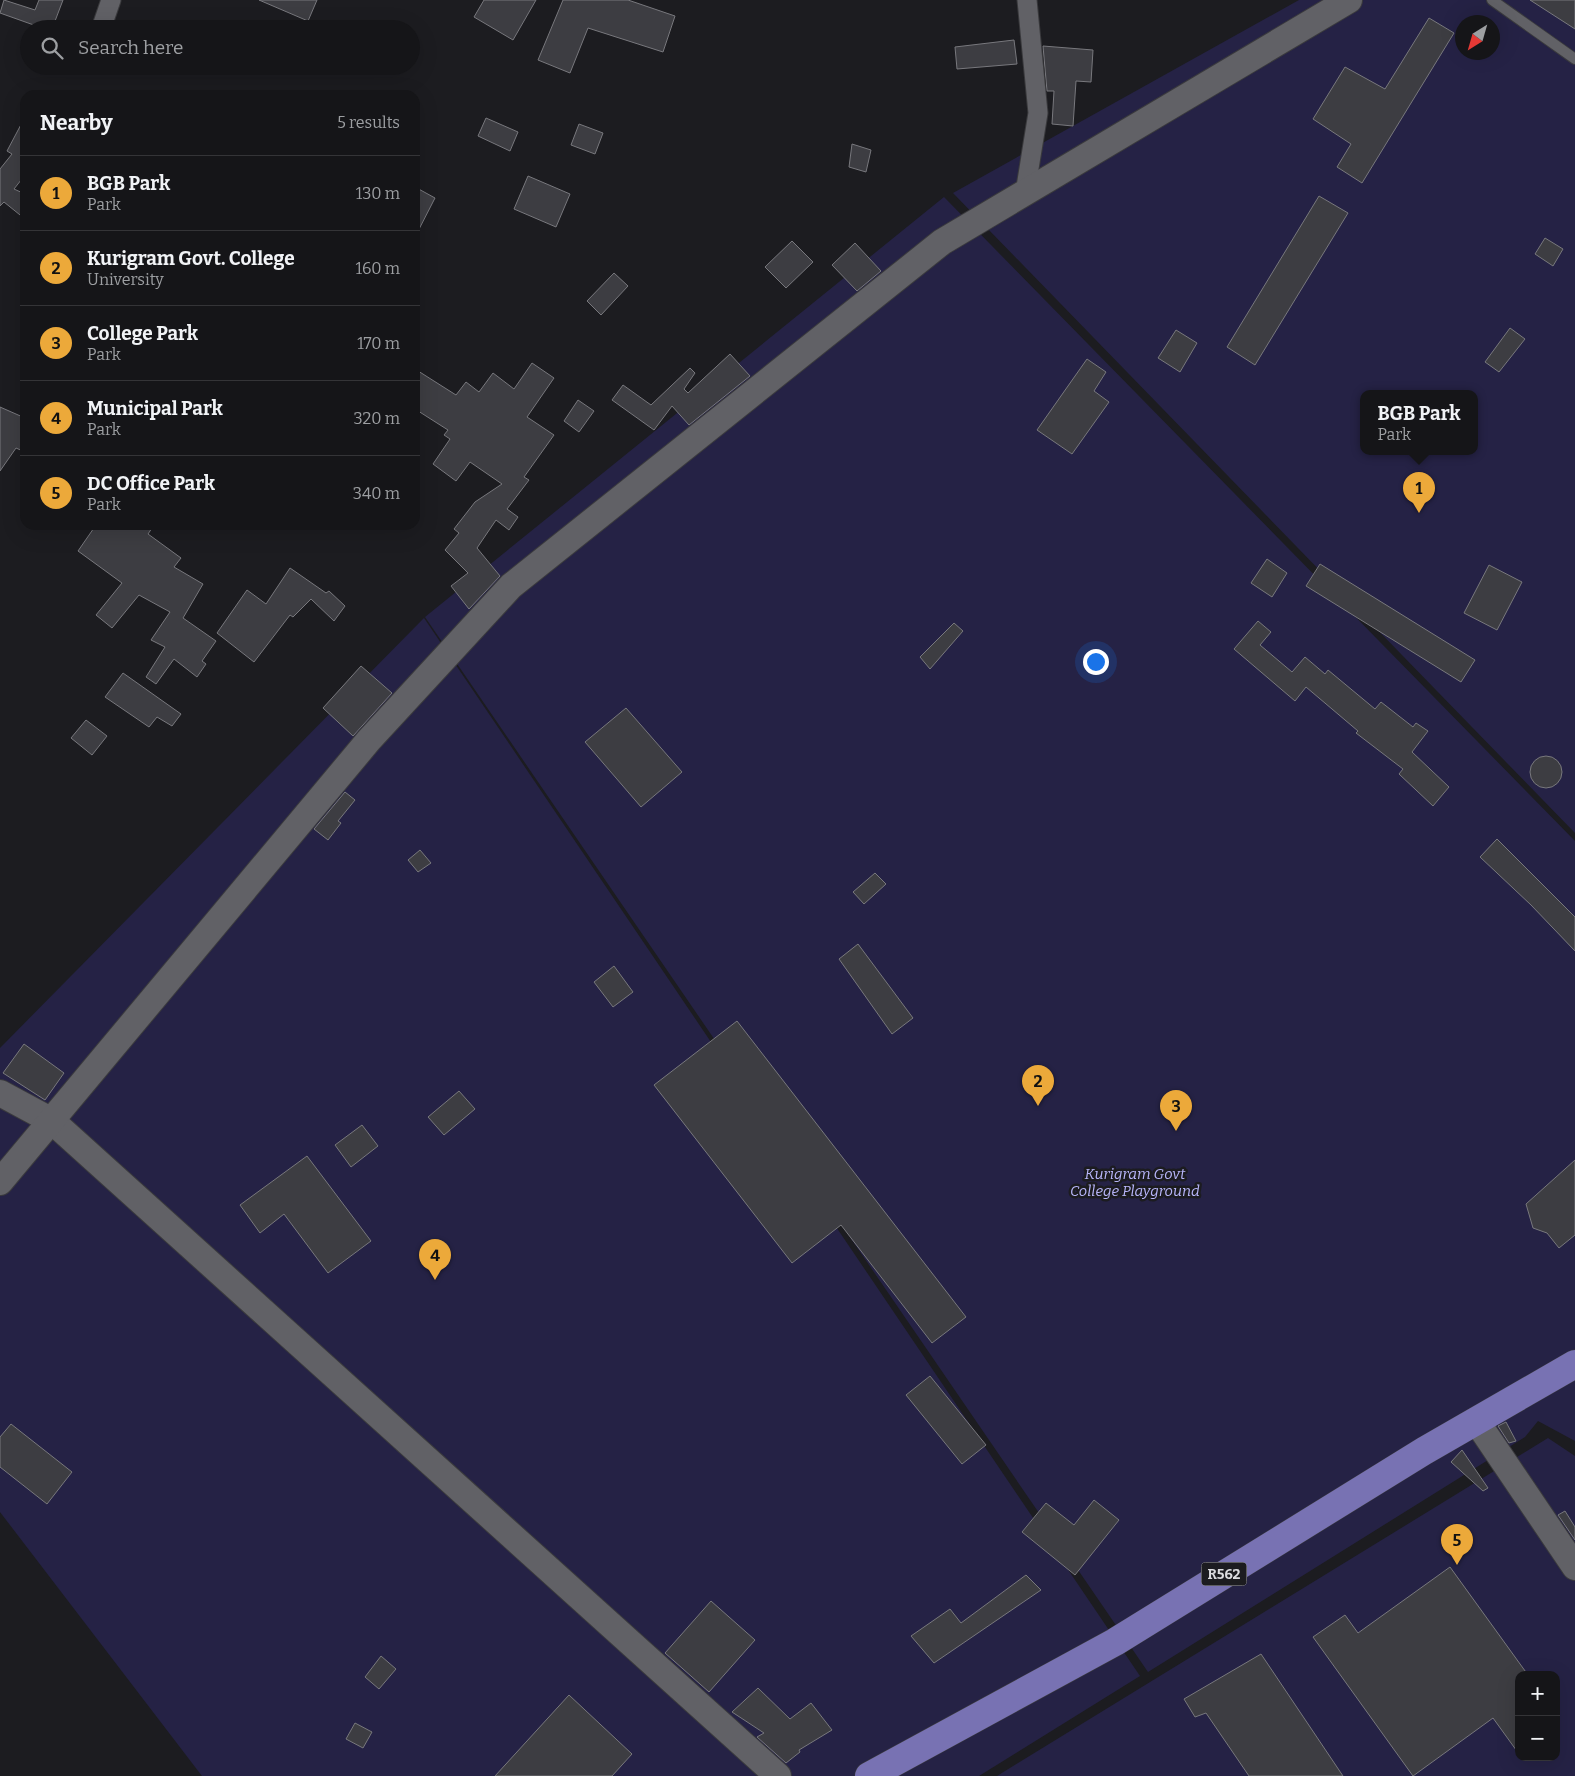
<!DOCTYPE html>
<html lang="en">
<head>
<meta charset="utf-8">
<style>
	:root { --surface:#151518; --page:#1e1e21; --text:#f1f3f6; --muted:#9d9fa2; --line:#343437; --accent:#eca93a }
	body { margin:0; font-family:Bitter,serif; background:var(--page); color:var(--text) }
	.controls { position:absolute; right:15px; bottom:15px; display:grid; overflow:hidden; border-radius:10px; box-shadow:0 5px 20px #0002 }
	.controls button { width:45px; height:45px; display:grid; place-items:center; padding:0; border:0; border-bottom:1px solid var(--line); background:var(--surface); color:var(--text); font:25px sans-serif }
	.compass { position:absolute; left:1455px; top:15px; width:45px; height:45px; border-radius:50%; background:var(--surface); box-shadow:0 5px 20px #0002; rotate:217deg }
	.you { position:absolute; left:1095px; top:661px; width:18px; height:18px; margin:-12px; border:4px solid #fff; border-radius:50%; background:#1a73e8; box-shadow:0 0 0 8px #1a73e833 }
	.badge { display:grid; place-items:center; width:32px; height:32px; border-radius:50%; background:var(--accent); color:#111; font-size:16px; font-weight:700 }
	.pin { position:absolute; translate:-50% -41px; filter:drop-shadow(0 1px 2px #0008) }
	.pin::after { content:''; position:absolute; top:26px; width:18px; height:15px; background:inherit; clip-path:polygon(0 0,100% 0,50% 100%) }
	.popup { position:absolute; left:1360px; top:390px; width:118px; height:65px; box-sizing:border-box; display:grid; place-content:center; border-radius:10px; background:var(--surface); filter:drop-shadow(0 1px 4px #0005); font-size:16px; white-space:nowrap; color:var(--muted) }
	.popup b { font-size:19px; color:var(--text) }
	.popup::after { content:''; position:absolute; left:50%; top:100%; margin-left:-10px; border:10px solid transparent; border-top-color:var(--surface) }
	.list { margin:0; padding:0; list-style:none }
	h2 { display:flex; justify-content:space-between; align-items:center; height:65px; margin:0; padding:0 20px; font-size:21px }
	h2 small { font-size:16px; font-weight:400; color:var(--muted) }
	.list li { display:grid; grid-template-columns:32px 1fr auto; gap:15px; align-items:center; box-sizing:border-box; height:75px; padding:0 20px; border-top:1px solid var(--line) }
	.list b { display:block; font-size:19px; white-space:nowrap }
	.list p { margin:0; font-size:16px; white-space:nowrap; color:var(--muted) }
	.list em { font-size:16px; font-style:normal; color:var(--muted) }
	.icon { flex:none; width:28px; height:28px; fill:none; stroke:currentColor; stroke-width:2; stroke-linecap:round; stroke-linejoin:round }
	.map { position:relative; flex:none; width:1575px; height:1776px; overflow:hidden }
	.search { position:absolute; background:var(--surface); box-shadow:0 5px 20px #0002; left:20px; top:20px; width:400px; height:55px; display:flex; align-items:center; gap:12px; box-sizing:border-box; padding:0 18px; border-radius:28px; color:var(--muted); font-size:19px }
	.panel { position:absolute; background:var(--surface); box-shadow:0 5px 20px #0002; left:20px; top:90px; width:400px; height:440px; border-radius:15px }
	.map>svg:first-child { display:block }
</style>
</head>
<body>
<div class="map">
<svg width="1575" height="1776" viewBox="0 0 1575 1776">
	<rect width="100%" height="100%" fill="#1c1c20"/>
	<g fill="#252245" fill-rule="evenodd">
		<path d="M1299,0H1575V833L953,193ZM1462,22H1492V52H1462ZM1364,394H1474V452H1364Z"/>
		<polygon points="944,197 1575,841 1575,1441 1538,1421 1525,1437 1148,1672 425,617"/>
		<polygon points="424,618 1140,1676 979,1776 202,1776 0,1512 0,1048"/>
		<path d="M1548,1438L1575,1456V1776H997ZM1519,1675H1556V1757H1519Z"/>
	</g>
	<g fill="#3d3d42" stroke="#78787d">
		<polygon points="4,0 35,10 39,0 63,0 52,29 45,29 0,13"/>
		<polygon points="259,0 317,0 308,21"/>
		<polygon points="484,0 536,0 513,40 474,17"/>
		<polygon points="563,0 628,0 675,16 663,52 588,28 570,73 538,60"/>
		<polygon points="1530,0 1575,0 1575,29"/>
		<polygon points="1429,18 1454,33 1362,183 1337,167 1351,144 1313,119 1345,67 1385,89"/>
		<polygon points="1014,40 1017,64 957,69 955,47"/>
		<polygon points="1043,46 1093,50 1091,82 1076,81 1073,126 1052,124 1054,91 1047,91"/>
		<polygon points="25,117 25,175 14,189 25,194 25,219 4,202 0,206 0,169 12,154 7,151"/>
		<polygon points="486,118 518,132 510,151 478,136"/>
		<polygon points="579,124 603,133 595,154 571,145"/>
		<polygon points="852,144 871,150 866,172 849,167"/>
		<polygon points="528,176 570,194 556,227 514,209"/>
		<polygon points="415,187 435,198 415,237"/>
		<polygon points="1319,196 1348,213 1255,365 1227,347"/>
		<polygon points="1545,238 1563,249 1553,266 1535,254"/>
		<polygon points="792,241 813,262 786,288 765,267"/>
		<polygon points="855,243 881,271 857,291 832,265"/>
		<polygon points="614,273 628,286 601,315 587,301"/>
		<polygon points="1510,328 1525,339 1499,372 1485,362"/>
		<polygon points="1176,330 1197,343 1180,372 1158,358"/>
		<polygon points="730,354 750,376 689,425 672,406 654,430 612,400 623,385 651,405 690,368 695,373 684,389 688,393"/>
		<polygon points="1087,359 1106,372 1094,391 1109,402 1072,454 1037,430"/>
		<polygon points="532,363 554,378 527,417 554,435 524,477 529,480 507,509 518,517 509,530 496,520 477,548 500,576 469,609 451,586 468,573 445,550 459,533 454,529 475,502 502,484 470,462 456,481 433,464 450,439 444,435 448,430 415,409 415,369 456,395 466,382 479,392 493,373 514,389"/>
		<polygon points="578,400 594,411 579,432 564,421"/>
		<polygon points="0,407 25,418 25,452 16,448 0,471"/>
		<polygon points="96,525 154,525 148,534 181,558 174,567 203,584 183,618 216,641 202,661 206,664 197,677 174,659 156,684 146,677 165,647 151,640 170,612 139,595 112,628 96,615 122,583 78,551"/>
		<polygon points="1267,559 1287,573 1272,597 1251,583"/>
		<polygon points="1320,564 1475,660 1461,682 1306,586"/>
		<polygon points="1489,565 1522,582 1497,630 1464,613"/>
		<polygon points="290,568 326,593 329,591 345,606 334,621 311,599 293,617 290,615 254,662 217,633 247,590 266,604"/>
		<polygon points="1258,621 1271,632 1260,645 1292,672 1305,657 1325,674 1328,670 1375,709 1381,702 1413,727 1416,723 1428,731 1412,752 1449,787 1433,806 1399,774 1403,769 1356,733 1358,731 1306,687 1295,701 1234,649"/>
		<polygon points="954,623 963,631 930,669 920,657"/>
		<polygon points="361,666 392,693 353,736 323,708"/>
		<polygon points="123,673 181,714 172,726 157,717 149,727 105,697"/>
		<polygon points="626,708 682,772 641,807 585,742"/>
		<polygon points="86,720 107,736 92,755 71,738"/>
		<circle cx="1546" cy="772" r="16"/>
		<polygon points="345,792 355,800 338,821 341,823 328,840 314,829"/>
		<polygon points="1497,839 1575,917 1575,951 1531,905 1480,857"/>
		<polygon points="420,850 431,863 418,872 408,860"/>
		<polygon points="875,873 886,884 864,904 853,892"/>
		<polygon points="858,944 913,1018 892,1034 839,959"/>
		<polygon points="614,966 633,992 613,1007 594,982"/>
		<polygon points="737,1021 966,1317 932,1343 841,1225 792,1263 654,1085"/>
		<polygon points="24,1044 64,1073 45,1100 3,1073"/>
		<polygon points="459,1091 475,1109 444,1135 428,1117"/>
		<polygon points="362,1125 378,1146 351,1167 335,1145"/>
		<polygon points="307,1156 371,1241 328,1273 284,1214 260,1233 240,1205"/>
		<polygon points="1575,1160 1575,1235 1559,1248 1547,1233 1533,1228 1526,1204"/>
		<polygon points="930,1376 986,1445 962,1464 906,1395"/>
		<polygon points="1506,1422 1516,1441 1509,1443 1498,1426"/>
		<polygon points="11,1424 72,1472 47,1504 0,1467 0,1437"/>
		<polygon points="1462,1450 1488,1488 1483,1491 1451,1462"/>
		<polygon points="1094,1500 1119,1520 1075,1575 1022,1532 1046,1503 1074,1525"/>
		<polygon points="1565,1511 1575,1527 1575,1540 1558,1515"/>
		<polygon points="1450,1567 1528,1675 1519,1675 1519,1754 1493,1718 1413,1776 1313,1637 1345,1615 1358,1633"/>
		<polygon points="1026,1575 1041,1590 934,1663 911,1636 950,1609 961,1623"/>
		<polygon points="711,1601 755,1640 709,1692 665,1653"/>
		<polygon points="1261,1654 1343,1776 1249,1776 1206,1713 1195,1717 1184,1699"/>
		<polygon points="381,1656 396,1669 379,1689 365,1677"/>
		<polygon points="758,1688 790,1719 811,1703 832,1730 799,1750 800,1752 786,1763 757,1737 764,1733 732,1712"/>
		<polygon points="569,1695 632,1754 612,1776 495,1776"/>
		<polygon points="355,1723 372,1732 363,1748 346,1739"/>
	</g>
	<g fill="none" stroke-linecap="round" stroke-linejoin="round">
		<g stroke="#3a3a3d" stroke-width="12">
			<polyline id="lane" points="1492,0 1575,59"/>
		</g>
		<g stroke="#3a3a3d" stroke-width="21">
			<g id="street">
				<polyline points="101,29 111,0"/>
				<polyline points="1025,193 1038,113 1027,0"/>
			</g>
		</g>
		<g stroke="#3a3a3d" stroke-width="28">
			<g id="secondary">
				<polyline points="0,1093 52,1121 778,1776"/>
				<polyline points="0,1182 369,740 511,586 942,242 1349,0"/>
				<polyline points="1477,1422 1575,1567"/>
			</g>
		</g>
		<g stroke="#3a3a3d" stroke-width="29">
			<polyline id="primary" points="869,1776 1115,1642 1424,1451 1575,1364"/>
		</g>
		<use href="#lane" stroke="#616166" stroke-width="10"/>
		<use href="#street" stroke="#616166" stroke-width="19"/>
		<use href="#secondary" stroke="#616166" stroke-width="26"/>
		<use href="#primary" stroke="#7872b3" stroke-width="28"/>
	</g>
	<g text-anchor="middle" stroke-width="5" stroke-linejoin="round" paint-order="stroke">
		<rect fill="#1c1c20" stroke="#a3a3a6" stroke-width="1" x="1201.5" y="1562.5" width="45" height="23" rx="4"/>
		<g font-size="14" font-weight="bold" fill="#dddde0">
			<text x="1224" y="1579">R562</text>
		</g>
		<g font-size="15" font-style="italic" fill="#b8b6fa" stroke="#1c1c20">
			<text x="1135" y="1179">Kurigram Govt<tspan x="1135" dy="17">College Playground</tspan></text>
		</g>
	</g>
</svg>
<div class="controls">
<button>+</button>
<button>−</button>
</div>
<svg class="compass" viewBox="-18 -18 36 36"><path d="M0-13l5 13h-10z" fill="#e53935"/><path d="M0 13l5-13h-10z" fill="#9d9fa2"/></svg>
<div class="you"></div>
<div class="pin badge" style="left:1419px;top:513px">1</div>
<div class="popup"><b>BGB Park</b>Park</div>
<div class="pin badge" style="left:1038px;top:1106px">2</div>
<div class="pin badge" style="left:1176px;top:1131px">3</div>
<div class="pin badge" style="left:435px;top:1280px">4</div>
<div class="pin badge" style="left:1457px;top:1565px">5</div>
<div class="search"><svg class="icon" aria-label="search" viewBox="0 0 24 24"><circle cx="10" cy="10" r="6"/><path d="M15 15l6 6"/></svg>Search here</div>
<section class="panel">
<h2>Nearby<small>5 results</small></h2>
<ul class="list">
<li><span class="badge">1</span><div><b>BGB Park</b><p>Park</p></div><em>130 m</em></li>
<li><span class="badge">2</span><div><b>Kurigram Govt. College</b><p>University</p></div><em>160 m</em></li>
<li><span class="badge">3</span><div><b>College Park</b><p>Park</p></div><em>170 m</em></li>
<li><span class="badge">4</span><div><b>Municipal Park</b><p>Park</p></div><em>320 m</em></li>
<li><span class="badge">5</span><div><b>DC Office Park</b><p>Park</p></div><em>340 m</em></li>
</ul>
</section>
</div>
</body>
</html>
